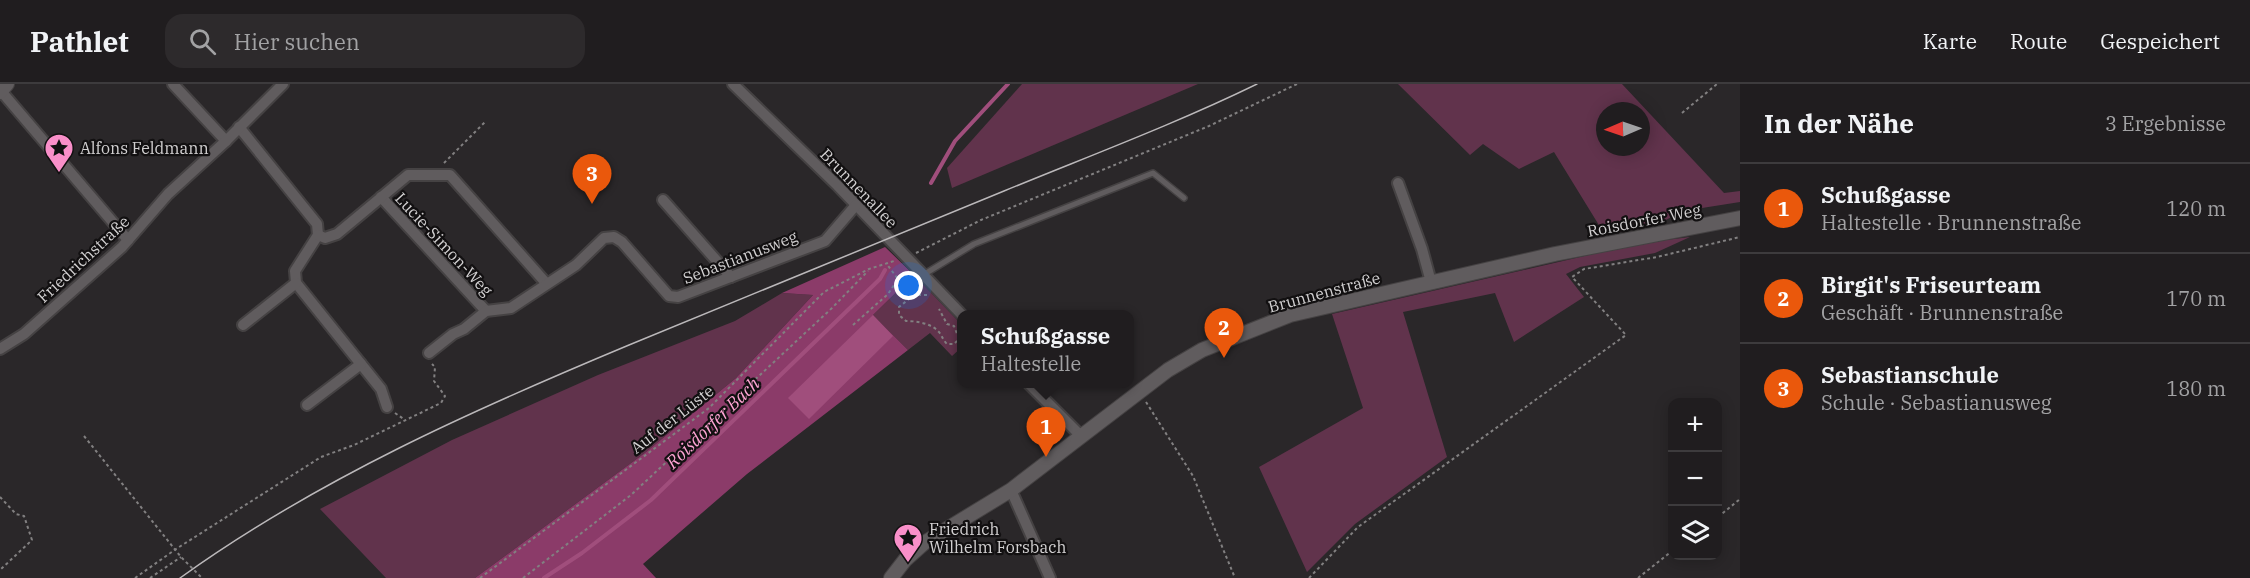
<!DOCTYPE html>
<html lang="de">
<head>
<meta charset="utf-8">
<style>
	:root { --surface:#201d1f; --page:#2d2a2c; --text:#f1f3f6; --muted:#a2a2a4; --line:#3d3b3d; --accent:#ea580c }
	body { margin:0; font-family:"IBM Plex Serif",serif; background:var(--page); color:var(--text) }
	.controls { position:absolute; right:18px; bottom:18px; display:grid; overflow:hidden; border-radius:12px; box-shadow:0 3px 15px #0003 }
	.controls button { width:54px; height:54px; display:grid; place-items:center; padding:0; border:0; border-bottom:2px solid var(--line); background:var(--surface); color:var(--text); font:30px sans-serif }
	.compass { position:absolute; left:1596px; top:18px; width:54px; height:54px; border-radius:50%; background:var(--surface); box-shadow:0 3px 15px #0003; rotate:268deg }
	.you { position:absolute; left:909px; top:202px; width:21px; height:21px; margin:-15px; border:4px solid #fff; border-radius:50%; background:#1a73e8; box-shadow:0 0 0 9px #1a73e833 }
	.badge { display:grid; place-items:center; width:39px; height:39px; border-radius:50%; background:var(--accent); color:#fff; font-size:20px; font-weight:700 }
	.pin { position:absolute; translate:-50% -50px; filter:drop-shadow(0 2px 3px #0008) }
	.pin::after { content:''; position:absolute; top:32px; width:21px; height:18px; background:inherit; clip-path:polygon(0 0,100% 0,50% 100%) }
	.popup { position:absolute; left:957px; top:226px; width:177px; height:78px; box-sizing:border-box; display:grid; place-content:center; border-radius:12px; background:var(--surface); filter:drop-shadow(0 2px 4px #0005); font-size:20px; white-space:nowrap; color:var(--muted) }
	.popup b { font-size:22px; color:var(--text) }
	.popup::after { content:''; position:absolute; left:50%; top:100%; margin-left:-12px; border:12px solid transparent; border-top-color:var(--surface) }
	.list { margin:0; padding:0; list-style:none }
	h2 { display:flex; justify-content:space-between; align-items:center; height:78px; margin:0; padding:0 24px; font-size:26px }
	h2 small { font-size:20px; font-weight:400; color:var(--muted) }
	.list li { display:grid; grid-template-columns:39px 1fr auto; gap:18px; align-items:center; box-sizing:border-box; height:90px; padding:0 24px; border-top:2px solid var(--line) }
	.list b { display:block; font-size:22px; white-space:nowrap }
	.list p { margin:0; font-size:20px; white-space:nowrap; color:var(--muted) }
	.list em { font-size:20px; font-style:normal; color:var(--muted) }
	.icon { flex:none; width:33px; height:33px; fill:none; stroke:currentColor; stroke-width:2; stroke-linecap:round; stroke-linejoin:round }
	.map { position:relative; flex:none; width:1740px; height:494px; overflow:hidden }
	header { display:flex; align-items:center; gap:36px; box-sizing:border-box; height:84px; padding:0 30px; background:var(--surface); border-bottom:2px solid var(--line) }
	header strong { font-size:28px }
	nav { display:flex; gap:33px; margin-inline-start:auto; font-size:21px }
	.search { width:420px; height:54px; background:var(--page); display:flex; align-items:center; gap:15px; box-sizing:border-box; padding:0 21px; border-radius:18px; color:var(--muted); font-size:22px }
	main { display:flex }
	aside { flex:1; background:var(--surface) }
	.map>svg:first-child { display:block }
</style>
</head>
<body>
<header>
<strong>Pathlet</strong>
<div class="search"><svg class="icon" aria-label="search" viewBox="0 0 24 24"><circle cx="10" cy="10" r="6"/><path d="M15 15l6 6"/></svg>Hier suchen</div>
<nav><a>Karte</a><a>Route</a><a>Gespeichert</a></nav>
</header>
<main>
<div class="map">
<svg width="1740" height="494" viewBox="0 0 1740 494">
	<rect width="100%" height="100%" fill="#2a2729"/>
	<g fill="#61334c" fill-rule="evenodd">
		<polygon points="1022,0 1198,0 952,104 947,84"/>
		<path d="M1398,0H1622L1724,109L1740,107V118L1683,127L1658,140L1605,151L1554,68L1519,85L1483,60L1470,71ZM1605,27H1641V63H1605Z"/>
		<polygon points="1690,153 1655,169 1580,183 1566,190 1584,213 1514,258 1495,209 1403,228 1447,373 1355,440 1307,488 1259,383 1363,324 1332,230 1641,159"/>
		<polygon points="914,191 962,241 962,263 952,272 930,249 908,266 873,231"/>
		<polygon points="782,209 813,211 736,294 646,368 475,494 386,494 320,425 452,356 598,291 735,237"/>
	</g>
	<polygon fill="#8b3b69" points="885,163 914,191 873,231 908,266 747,390 643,480 656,494 475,494 646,368 736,294 813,211 782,209"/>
	<polygon fill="#a04e7c" points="873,231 893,252 809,335 788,314"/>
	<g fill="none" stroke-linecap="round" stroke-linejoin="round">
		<g stroke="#a04e7c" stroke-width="4">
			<polyline points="931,99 955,57 1008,0"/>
			<polyline points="544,494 582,469 651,416 880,195 885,186"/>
		</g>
		<g stroke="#454243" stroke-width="8">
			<polyline id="lane" points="923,191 974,160 1153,89 1184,114"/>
		</g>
		<g stroke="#454243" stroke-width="14">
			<g id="street">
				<polyline points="173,0 226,57"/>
				<polyline points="733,0 837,101 962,231"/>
				<polyline points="1,7 128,156"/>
				<polyline points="239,43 317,140 318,151 295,187 296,199 381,305 387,323"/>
				<polyline points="1398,99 1422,165 1431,198"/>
				<polyline points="381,113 486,227"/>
				<polyline points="663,116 731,193"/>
				<polyline points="318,151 325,154 337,150 408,91 450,91 546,199"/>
				<polyline points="243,241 296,199"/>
				<polyline points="0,265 24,250 122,163 168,110 226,57 283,0"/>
				<polyline points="429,269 453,250 464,245 486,227 511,224 576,181 604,154 614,153 622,158 669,212 678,213 825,157 856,121"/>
				<polyline points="1029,300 1081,352"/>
				<polyline points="307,321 361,280"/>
				<polyline points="1011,406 1050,494"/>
			</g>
		</g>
		<g stroke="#454243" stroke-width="16">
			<g id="secondary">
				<polyline points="0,8 7,0"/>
				<polyline points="891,494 905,476 924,459 1011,406 1168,286 1202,266 1290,231 1555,170 1740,134"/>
			</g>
		</g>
		<g stroke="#828081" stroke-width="2" stroke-dasharray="3 3" stroke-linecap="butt">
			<polyline points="1682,29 1717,0"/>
			<polyline points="444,79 486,37"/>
			<polyline points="916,169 981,136 1209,42 1297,0"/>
			<path d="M927,211H914L899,223V231L906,237C916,237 931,239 939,248C942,252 943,256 947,260H954L959,255L954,242L947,240L939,225"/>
			<polyline points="853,241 888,210 898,195 886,179"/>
			<polyline points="1146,318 1193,392 1235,494"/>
			<polyline points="395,329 405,336"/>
			<polyline points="84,352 181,473 202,494"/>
			<polyline points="0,413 16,430 24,432 32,456 0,486"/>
			<polyline points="1718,433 1740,415"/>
			<polyline points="135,494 176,465 321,373 354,361 441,319 445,312 434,297 435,283 432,280"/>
			<polyline points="150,494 181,473"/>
			<polyline points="480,494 709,324 824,208 869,185 894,177"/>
			<polyline points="523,494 631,411 832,224 868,187"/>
			<polyline points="1309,494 1358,443 1626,251 1572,193 1584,185 1657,173 1740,153"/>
			<polyline points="1638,494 1672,467"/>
		</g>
		<use href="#lane" stroke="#605c5e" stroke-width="5"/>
		<use href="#street" stroke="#605c5e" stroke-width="10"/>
		<use href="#secondary" stroke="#605c5e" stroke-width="14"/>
		<path stroke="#bbb8ba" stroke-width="1.5" d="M180,494C318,395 473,326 629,261C754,210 879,158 1004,107C1089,72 1175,40 1257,0"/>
	</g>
	<defs>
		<g id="sight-pin" transform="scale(1.5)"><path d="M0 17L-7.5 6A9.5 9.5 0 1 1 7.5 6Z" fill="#f98fc9" stroke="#121011"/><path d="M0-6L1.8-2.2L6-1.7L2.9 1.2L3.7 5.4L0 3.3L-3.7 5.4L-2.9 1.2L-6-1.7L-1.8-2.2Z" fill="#111"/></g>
	</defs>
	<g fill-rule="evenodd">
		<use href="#sight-pin" x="59" y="64"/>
		<use href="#sight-pin" x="908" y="454"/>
	</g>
	<g text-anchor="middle" stroke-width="4.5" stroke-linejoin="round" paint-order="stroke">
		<g font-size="16" fill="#d2d0d1" stroke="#121011" text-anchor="start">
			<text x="80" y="70">Alfons Feldmann</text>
			<text x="929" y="451">Friedrich<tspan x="929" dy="18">Wilhelm Forsbach</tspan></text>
		</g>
		<g font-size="16" fill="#d2d0d1" stroke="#121011">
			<text transform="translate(859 104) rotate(46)" y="6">Brunnenallee</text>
			<text transform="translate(1644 136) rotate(-11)" y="6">Roisdorfer Weg</text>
			<text transform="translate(444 160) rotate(47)" y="6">Lucie-Simon-Weg</text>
			<text transform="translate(740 173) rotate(-21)" y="6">Sebastianusweg</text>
			<text transform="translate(83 175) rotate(-43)" y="6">Friedrichstraße</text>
			<text transform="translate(1324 208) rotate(-15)" y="6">Brunnenstraße</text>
			<text transform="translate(672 335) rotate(-38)" y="6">Auf der Lüste</text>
		</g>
		<g font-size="18" font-style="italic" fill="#fea4d3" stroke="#121011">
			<text transform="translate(713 339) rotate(-44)" y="6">Roisdorfer Bach</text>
		</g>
	</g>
</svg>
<div class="controls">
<button>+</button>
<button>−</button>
<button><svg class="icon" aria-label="layers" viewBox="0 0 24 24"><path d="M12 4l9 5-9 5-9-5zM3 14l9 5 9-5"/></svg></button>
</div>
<svg class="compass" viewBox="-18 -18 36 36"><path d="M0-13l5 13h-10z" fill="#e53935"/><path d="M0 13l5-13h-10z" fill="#a2a2a4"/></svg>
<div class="you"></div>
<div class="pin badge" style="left:1046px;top:373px">1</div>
<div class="popup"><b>Schußgasse</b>Haltestelle</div>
<div class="pin badge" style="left:1224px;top:274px">2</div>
<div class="pin badge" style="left:592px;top:120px">3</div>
</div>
<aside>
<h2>In der Nähe<small>3 Ergebnisse</small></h2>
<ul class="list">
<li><span class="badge">1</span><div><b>Schußgasse</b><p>Haltestelle · Brunnenstraße</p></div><em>120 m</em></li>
<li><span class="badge">2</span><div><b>Birgit's Friseurteam</b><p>Geschäft · Brunnenstraße</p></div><em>170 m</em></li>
<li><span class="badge">3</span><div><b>Sebastianschule</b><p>Schule · Sebastianusweg</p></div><em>180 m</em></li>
</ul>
</aside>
</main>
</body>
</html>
